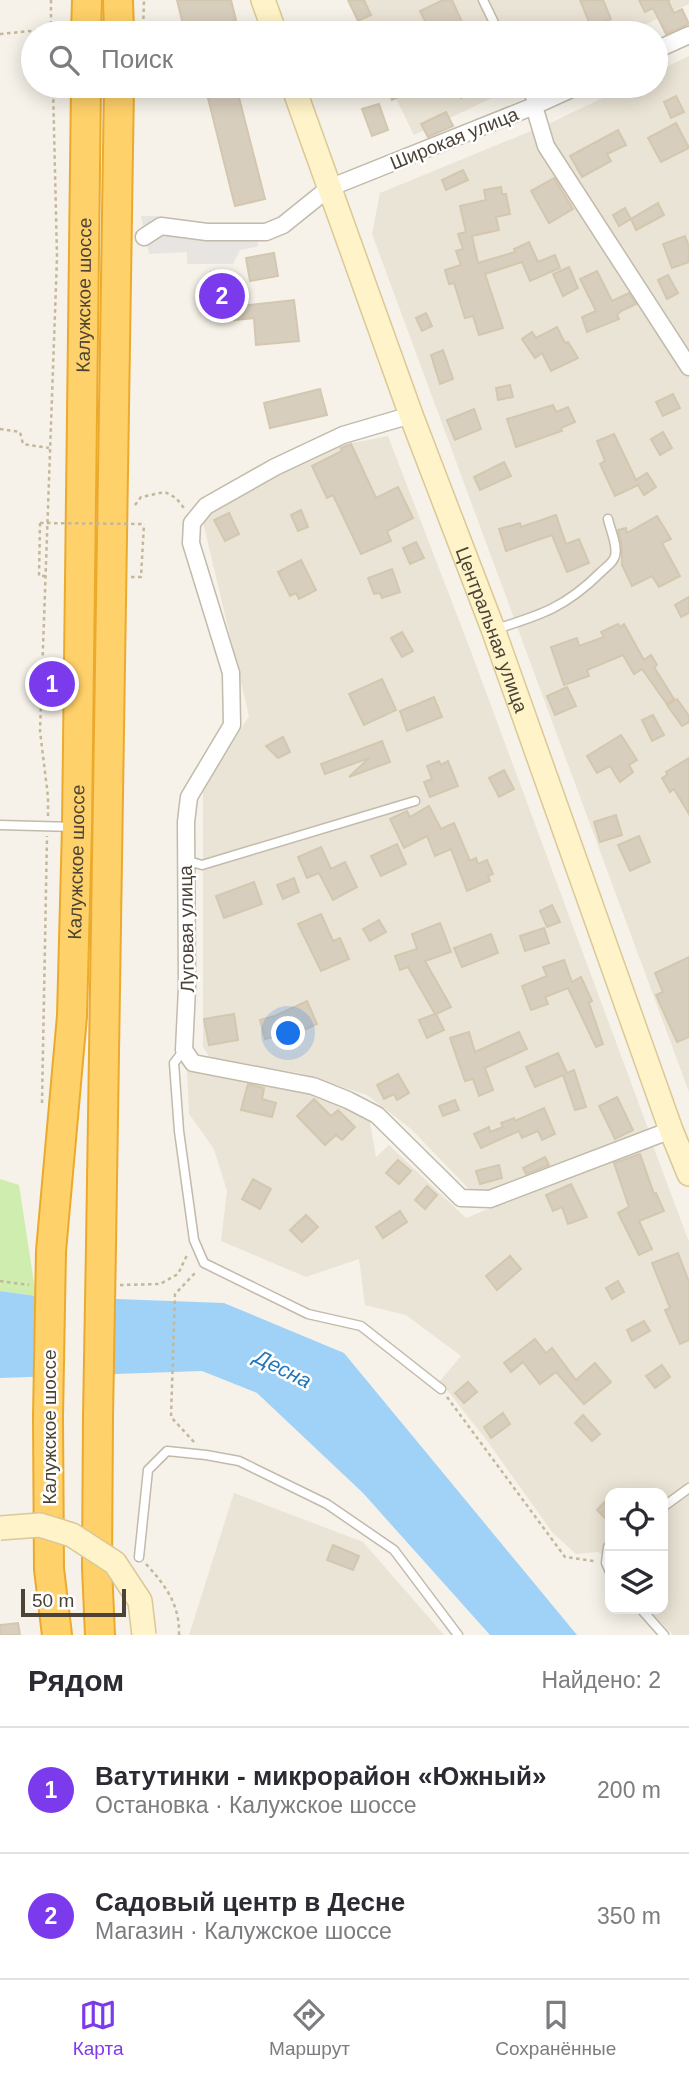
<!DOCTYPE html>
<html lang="ru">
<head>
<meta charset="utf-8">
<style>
	:root { --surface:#fff; --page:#f2f2f3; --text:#2b2b33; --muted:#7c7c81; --line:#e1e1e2; --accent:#7c3aed }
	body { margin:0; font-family:Arial,sans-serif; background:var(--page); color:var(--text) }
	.controls { position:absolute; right:21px; bottom:21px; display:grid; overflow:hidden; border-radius:14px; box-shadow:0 4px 18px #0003 }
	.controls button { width:63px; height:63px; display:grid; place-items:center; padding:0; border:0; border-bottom:2px solid var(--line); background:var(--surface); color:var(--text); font:35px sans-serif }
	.scale { position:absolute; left:21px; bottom:18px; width:105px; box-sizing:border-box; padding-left:7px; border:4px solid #4a4336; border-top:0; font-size:19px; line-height:24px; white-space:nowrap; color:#4a4336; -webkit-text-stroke:5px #fff; paint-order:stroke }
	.you { position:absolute; left:289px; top:1034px; width:24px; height:24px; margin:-18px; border:5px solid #fff; border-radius:50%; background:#1a73e8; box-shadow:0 0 0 10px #1a73e833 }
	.badge { display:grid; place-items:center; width:46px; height:46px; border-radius:50%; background:var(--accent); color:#fff; font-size:23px; font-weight:700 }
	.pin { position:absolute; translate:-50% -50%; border:4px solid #fff; box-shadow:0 2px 7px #0006 }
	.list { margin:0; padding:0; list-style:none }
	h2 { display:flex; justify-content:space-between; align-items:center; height:91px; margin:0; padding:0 28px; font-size:30px }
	h2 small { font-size:23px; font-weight:400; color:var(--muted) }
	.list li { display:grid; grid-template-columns:46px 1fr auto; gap:21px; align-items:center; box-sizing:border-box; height:126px; padding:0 28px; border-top:2px solid var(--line) }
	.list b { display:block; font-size:26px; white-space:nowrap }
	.list p { margin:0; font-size:23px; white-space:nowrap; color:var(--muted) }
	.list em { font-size:23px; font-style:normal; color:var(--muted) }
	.icon { flex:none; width:38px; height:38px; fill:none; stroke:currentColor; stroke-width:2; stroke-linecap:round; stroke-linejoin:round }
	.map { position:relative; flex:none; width:689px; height:1635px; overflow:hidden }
	.search { position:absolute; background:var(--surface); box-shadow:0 4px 18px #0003; left:21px; right:21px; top:21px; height:77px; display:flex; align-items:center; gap:18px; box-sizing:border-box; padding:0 24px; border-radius:38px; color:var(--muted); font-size:26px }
	.sheet { height:343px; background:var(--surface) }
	nav { display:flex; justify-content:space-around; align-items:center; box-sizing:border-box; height:98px; border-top:2px solid var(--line); background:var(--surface); font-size:19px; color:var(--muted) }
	nav a { display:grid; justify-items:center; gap:4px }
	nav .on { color:var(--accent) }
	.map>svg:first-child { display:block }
</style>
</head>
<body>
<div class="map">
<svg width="689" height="1635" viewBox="0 0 689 1635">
	<rect width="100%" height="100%" fill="#f6f2e9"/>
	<g fill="#eae4d6">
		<polygon points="349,0 689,0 689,4 627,33 365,33"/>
		<polygon points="689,56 689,1092 372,234 380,193 548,124 628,86 656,86 656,72"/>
		<polygon points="390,86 517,86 414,135"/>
		<polygon points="388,436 467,641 649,1131 494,1192 480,1192 468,1188 411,1129 367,1095 299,1073 210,1058 203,1047 203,790 249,716 202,518 318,450"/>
		<polygon points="187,1071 217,1074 320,1095 369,1117 376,1157 389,1145 466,1218 652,1143 689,1242 689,1635 673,1635 648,1609 663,1609 663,1493 610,1493 610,1559 598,1552 576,1554 552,1532 488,1442 440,1381 461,1356 406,1315 365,1305 359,1259 306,1277 221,1241 227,1191 214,1149 189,1114"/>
		<polygon points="234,1493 363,1542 444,1635 189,1635"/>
	</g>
	<polygon fill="#cfedae" points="0,1179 19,1185 36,1296 0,1291"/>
	<polygon fill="#e7e4e1" points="141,216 159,216 230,227 250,223 259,246 240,250 233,264 187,264 187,252 149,254"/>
	<polygon fill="#a0d2f7" points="0,1291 36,1296 224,1303 344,1353 577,1635 490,1635 363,1493 257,1393 202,1371 0,1378"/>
	<polygon fill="#f6f2e9" points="35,1293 113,1296 114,1378 33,1381"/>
	<g fill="#d8cebd" stroke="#d4c7af" stroke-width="2">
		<polygon points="177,0 231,0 236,20 185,33"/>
		<polygon points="348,0 364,0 371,15 358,21"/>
		<polygon points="443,0 452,0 463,24 443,33 431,33 420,11"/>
		<polygon points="580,0 603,0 611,19 591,27"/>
		<polygon points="639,0 670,0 668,1 674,13 682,9 689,24 666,34 653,8 645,12"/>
		<polygon points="205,86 236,86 265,199 235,206"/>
		<polygon points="385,86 401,86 405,94 392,100"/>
		<polygon points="455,86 487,86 461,98"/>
		<polygon points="676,96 684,112 671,118 664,102"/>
		<polygon points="379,104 388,130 372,136 362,109"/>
		<polygon points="446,112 453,126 428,137 421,124"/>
		<polygon points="676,123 689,148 661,162 648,138"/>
		<polygon points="618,130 626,145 607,154 611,161 582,177 570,156"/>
		<polygon points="463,170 468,180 446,190 442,180"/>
		<polygon points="554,178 573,209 549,223 531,191"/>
		<polygon points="501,187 502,194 506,194 510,214 496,217 499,230 472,236 478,263 515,252 514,249 529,242 538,262 555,255 560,268 530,281 522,262 485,274 503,328 479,335 473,316 465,318 454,283 449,284 445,270 461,265 456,251 463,249 458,234 466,232 460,206 486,200 484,190"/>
		<polygon points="658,203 664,215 636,230 631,219"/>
		<polygon points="625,208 631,219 619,226 613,215"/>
		<polygon points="685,236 689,247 689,262 672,268 663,244"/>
		<polygon points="274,253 278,276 250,281 246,258"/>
		<polygon points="569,267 578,288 563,296 553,274"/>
		<polygon points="228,271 232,307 294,300 299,341 256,345 254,318 217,322 211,272"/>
		<polygon points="597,271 612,301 629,293 636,304 621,311 617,315 619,319 587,332 582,317 596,311 580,279"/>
		<polygon points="668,275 678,293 667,299 658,280"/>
		<polygon points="426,313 432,326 422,331 416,318"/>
		<polygon points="557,327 565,343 568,342 578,358 551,371 542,353 535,358 522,339 532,332 536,338"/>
		<polygon points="443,350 453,379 440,384 431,355"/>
		<polygon points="510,385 513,397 498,400 496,388"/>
		<polygon points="320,389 327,415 270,428 264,403"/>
		<polygon points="673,394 680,408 663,416 656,402"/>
		<polygon points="553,405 556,412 568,407 575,422 561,428 562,431 516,447 507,419"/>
		<polygon points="474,409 481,429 455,440 447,420"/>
		<polygon points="663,432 672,448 660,455 651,439"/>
		<polygon points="614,434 636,480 647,473 656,487 644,495 638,485 615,496 600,464 605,461 597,441"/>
		<polygon points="351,444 376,498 398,487 413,518 387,531 391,541 361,554 333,495 327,498 312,466 342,451 341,448"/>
		<polygon points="504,462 511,476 480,490 474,477"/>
		<polygon points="301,510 308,527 298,531 291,515"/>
		<polygon points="229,513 239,534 225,541 214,520"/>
		<polygon points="556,515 566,544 579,539 589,563 567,572 552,535 506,551 499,529 520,523 521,527"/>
		<polygon points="657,516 671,539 662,543 680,576 659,587 652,576 632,586 622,565 622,546 618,530 626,528 627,533"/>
		<polygon points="416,542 424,558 410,564 403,548"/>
		<polygon points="301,560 316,590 299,599 296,593 290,596 278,572"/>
		<polygon points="392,569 400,592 382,598 380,593 374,594 368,578"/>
		<polygon points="689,597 689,613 681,617 675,605"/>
		<polygon points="618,624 620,627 624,624 644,660 651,655 657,665 654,667 674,699 667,704 642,669 634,674 623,655 587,670 589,676 564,685 551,647 577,638 579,646 604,637 601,632"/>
		<polygon points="402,632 413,651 402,657 391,638"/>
		<polygon points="382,679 396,710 364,725 349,694"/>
		<polygon points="567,687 576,706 555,715 547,696"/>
		<polygon points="434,697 442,717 407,731 400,711"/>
		<polygon points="677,699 689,716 689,722 682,726 667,705"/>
		<polygon points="653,715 664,735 652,741 642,720"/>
		<polygon points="621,735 637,760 629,765 633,772 620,782 610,766 597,773 587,756"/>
		<polygon points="283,737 290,752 278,758 266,746"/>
		<polygon points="382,741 390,762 349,777 369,758 325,774 321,764"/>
		<polygon points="689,758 689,814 674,789 670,792 662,778 667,775 666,772"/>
		<polygon points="439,761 441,765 448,761 458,786 430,797 424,782 432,779 427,766"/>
		<polygon points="504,770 514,789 499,797 489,778"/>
		<polygon points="429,806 441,829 454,823 470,861 476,858 478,864 487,860 493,874 488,876 490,881 467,891 451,849 435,856 427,836 404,848 390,819 407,811 410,817"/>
		<polygon points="616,815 622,835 600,842 594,822"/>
		<polygon points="639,836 650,862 630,871 618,845"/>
		<polygon points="397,844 406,864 381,876 371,856"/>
		<polygon points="321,847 331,869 345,862 357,887 333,900 319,873 307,878 298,857"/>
		<polygon points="294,878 299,892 283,899 277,885"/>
		<polygon points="254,882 262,904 224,918 216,896"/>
		<polygon points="552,905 560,922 547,927 540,911"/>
		<polygon points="321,914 333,941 340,938 349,959 321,971 298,924"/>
		<polygon points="379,920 386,932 370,941 363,929"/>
		<polygon points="440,923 451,952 425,961 451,1007 436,1014 444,1030 427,1038 419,1020 435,1014 408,967 400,970 395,956 417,949 412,934"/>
		<polygon points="544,928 549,943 525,951 520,936"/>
		<polygon points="491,934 498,953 462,967 454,948"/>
		<polygon points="689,957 689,1037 677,1042 656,995 663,992 655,973"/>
		<polygon points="564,960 572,982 581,977 592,1001 589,1003 603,1044 596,1047 568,988 545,997 548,1004 531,1010 522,986 547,976 543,967"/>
		<polygon points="307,1001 317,1024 287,1038 285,1034 265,1039 260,1020 275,1016"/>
		<polygon points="234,1014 238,1040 209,1045 204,1019"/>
		<polygon points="469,1032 475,1052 519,1032 527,1049 485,1068 493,1090 479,1096 473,1079 465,1081 450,1038"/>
		<polygon points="558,1053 567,1073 574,1070 586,1107 575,1110 563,1075 535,1087 526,1067"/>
		<polygon points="398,1074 409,1093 397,1100 394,1094 384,1099 377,1085"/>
		<polygon points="248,1084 264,1088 262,1099 276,1103 272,1117 241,1110"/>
		<polygon points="617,1097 633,1130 615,1139 599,1106"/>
		<polygon points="314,1099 331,1116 338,1110 355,1127 342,1140 336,1135 325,1145 297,1116"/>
		<polygon points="455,1100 459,1110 443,1116 439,1106"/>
		<polygon points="544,1108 555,1134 542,1140 538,1131 522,1138 519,1131 481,1148 474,1134 489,1127 490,1132 503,1127 501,1123 514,1118 515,1121"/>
		<polygon points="640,1154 654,1194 656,1193 664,1211 639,1221 652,1249 639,1255 618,1213 629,1207 614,1163"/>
		<polygon points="545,1157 549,1165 526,1174 523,1168"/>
		<polygon points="398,1160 411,1171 399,1184 386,1173"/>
		<polygon points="499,1165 502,1178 480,1184 476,1171"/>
		<polygon points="253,1179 271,1189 260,1209 242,1199"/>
		<polygon points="571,1184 587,1217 568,1224 562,1207 553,1211 546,1195"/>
		<polygon points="427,1186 437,1195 425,1209 415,1200"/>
		<polygon points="400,1211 407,1222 383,1238 376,1227"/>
		<polygon points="306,1215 318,1227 302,1242 290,1230"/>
		<polygon points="678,1253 689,1282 689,1340 680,1344 665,1310 670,1308 652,1263"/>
		<polygon points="510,1256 521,1269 497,1290 486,1276"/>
		<polygon points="618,1281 624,1292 612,1299 606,1288"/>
		<polygon points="644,1321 650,1331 632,1341 627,1330"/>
		<polygon points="535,1339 546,1353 552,1348 576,1380 595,1363 611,1382 584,1404 556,1372 540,1384 523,1362 511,1372 504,1363"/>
		<polygon points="662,1365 670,1377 655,1388 646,1376"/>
		<polygon points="468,1382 477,1392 464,1403 455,1393"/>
		<polygon points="503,1413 510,1424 491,1438 484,1427"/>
		<polygon points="583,1415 600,1434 592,1441 575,1423"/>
		<polygon points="610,1496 610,1523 597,1510"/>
		<polygon points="333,1545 359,1556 353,1570 327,1560"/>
		<polygon points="18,1623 20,1635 0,1635 0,1625"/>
	</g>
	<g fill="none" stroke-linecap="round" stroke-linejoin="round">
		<g stroke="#c2baaa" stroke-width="11">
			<g id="lane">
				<polyline points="483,0 499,33"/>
				<polyline points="525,86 534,106"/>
				<path d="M496,629C541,615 566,607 601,572C606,567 613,563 615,556C618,546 610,529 608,519"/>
				<polyline points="0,825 74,827"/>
				<polyline points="185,860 202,865 415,801"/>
				<polyline points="184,1050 174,1063 179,1131 194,1240 204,1263 308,1314 361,1326 441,1389"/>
				<polyline points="663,1507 689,1488"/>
				<polyline points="610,1545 608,1547 606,1563 610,1572"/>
				<polyline points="139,1557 148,1470 167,1451 206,1455 239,1461 327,1504 394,1550 458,1635"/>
				<polyline points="641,1609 664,1635"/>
			</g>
		</g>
		<g stroke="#c2baaa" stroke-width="19">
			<g id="street">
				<polyline points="656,50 689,35"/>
				<polyline points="534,106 546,146 689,367"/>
				<polyline points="144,237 161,226 207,232 266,232 283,225 329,188 534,106 578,86"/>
				<polyline points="411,415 343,435 275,467 206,506 192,523 191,543 231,673 232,725 189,797 186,822 187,988 184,1050 193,1063 313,1086 348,1100 377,1115 461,1198 490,1199 671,1130"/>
			</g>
		</g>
		<g stroke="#dac895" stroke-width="26">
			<g id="secondary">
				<polyline points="263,0 275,33"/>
				<path id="s1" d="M293,86L411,415L493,629L671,1130L689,1174"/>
			</g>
		</g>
		<g stroke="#ecaa2d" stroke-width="32">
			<g id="highway">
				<polyline points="118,0 119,33"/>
				<polyline points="86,33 87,0"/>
				<polyline points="101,1246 119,86"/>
				<path id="s2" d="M51,1251L72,1016L77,827L86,86"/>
				<polyline points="48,1417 49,1569 57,1635"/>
				<polyline points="98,1417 97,1568 100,1635"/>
			</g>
		</g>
		<g stroke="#c5b79a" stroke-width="2.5" stroke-dasharray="3.5 3.5" stroke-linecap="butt">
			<polyline points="51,0 51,33"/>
			<polyline points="143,33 144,0"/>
			<polyline points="0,34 51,29"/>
			<polyline points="0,429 20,432 23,444 49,448"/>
			<polyline points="135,505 141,497 165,492 176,498 184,508"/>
			<polyline points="40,523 39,576 46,576"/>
			<polyline points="131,577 141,577 144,524"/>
			<polyline points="48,816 48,797 40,731 57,257 53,86"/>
			<polyline points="42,1103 47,836"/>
			<polyline points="0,1281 29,1285"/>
			<polyline points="120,1285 160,1284 178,1274 188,1253"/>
			<polyline points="447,1397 565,1557 594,1561"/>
			<polyline points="194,1442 171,1417 175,1294 197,1271"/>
			<path d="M146,1564C165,1585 180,1604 179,1635"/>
		</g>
		<use href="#lane" stroke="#fff" stroke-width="8"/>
		<use href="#street" stroke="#fff" stroke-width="16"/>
		<use href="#secondary" stroke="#fff3c9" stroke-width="23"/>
		<use href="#highway" stroke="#ffd16a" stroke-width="28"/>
		<g stroke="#dac895" stroke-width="26" stroke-linecap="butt">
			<polyline id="secondary-bridge" points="0,1528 40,1525 72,1535 115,1563 140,1601 144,1635"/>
		</g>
		<g stroke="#ecaa2d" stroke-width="32" stroke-linecap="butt">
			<g id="highway-bridge">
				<polyline points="48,1417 51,1251"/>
				<polyline points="98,1417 101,1246"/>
			</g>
		</g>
		<polyline stroke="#c5b79a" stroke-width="2.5" stroke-dasharray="3.5 3.5" stroke-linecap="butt" points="40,523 144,524"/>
		<use href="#secondary-bridge" stroke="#fff3c9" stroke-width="23"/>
		<use href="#highway-bridge" stroke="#ffd16a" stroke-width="28"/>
	</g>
	<g text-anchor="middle" stroke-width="5" stroke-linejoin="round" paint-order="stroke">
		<g font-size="19" fill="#4a4336" stroke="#fff">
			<text transform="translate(454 138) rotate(-22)" y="7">Широкая улица</text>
			<text dy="7" stroke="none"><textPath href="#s2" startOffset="957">Калужское шоссе</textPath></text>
			<text dy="7" stroke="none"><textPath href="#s1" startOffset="579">Центральная улица</textPath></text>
			<text dy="7" stroke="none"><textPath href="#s2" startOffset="390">Калужское шоссе</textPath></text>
			<text transform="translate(186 929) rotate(-91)" y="7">Луговая улица</text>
			<text transform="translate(49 1427) rotate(-90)" y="7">Калужское шоссе</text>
		</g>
		<g font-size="21" font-style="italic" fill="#2376b8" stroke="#fff">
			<text transform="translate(283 1369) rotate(27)" y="7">Десна</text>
		</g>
	</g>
</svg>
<div class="controls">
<button><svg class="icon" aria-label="locate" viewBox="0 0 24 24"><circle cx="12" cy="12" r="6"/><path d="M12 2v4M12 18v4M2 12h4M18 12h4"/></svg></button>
<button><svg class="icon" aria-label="layers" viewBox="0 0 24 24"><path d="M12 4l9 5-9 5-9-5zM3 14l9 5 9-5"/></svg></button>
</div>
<div class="scale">50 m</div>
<div class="you"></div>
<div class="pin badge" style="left:52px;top:684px">1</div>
<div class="pin badge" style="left:222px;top:296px">2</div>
<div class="search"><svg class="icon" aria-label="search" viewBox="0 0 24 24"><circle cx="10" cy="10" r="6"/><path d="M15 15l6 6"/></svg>Поиск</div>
</div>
<section class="sheet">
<h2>Рядом<small>Найдено: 2</small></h2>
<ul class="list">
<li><span class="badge">1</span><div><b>Ватутинки - микрорайон «Южный»</b><p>Остановка · Калужское шоссе</p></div><em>200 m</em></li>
<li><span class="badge">2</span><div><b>Садовый центр в Десне</b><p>Магазин · Калужское шоссе</p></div><em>350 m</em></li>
</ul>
</section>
<nav>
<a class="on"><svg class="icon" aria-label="map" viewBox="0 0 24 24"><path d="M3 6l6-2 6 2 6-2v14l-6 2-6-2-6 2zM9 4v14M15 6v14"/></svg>Карта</a>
<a><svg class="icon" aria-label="directions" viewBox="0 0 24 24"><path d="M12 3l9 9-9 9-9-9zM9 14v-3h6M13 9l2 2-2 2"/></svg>Маршрут</a>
<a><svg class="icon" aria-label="saved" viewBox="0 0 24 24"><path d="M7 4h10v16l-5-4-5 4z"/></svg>Сохранённые</a>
</nav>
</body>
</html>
